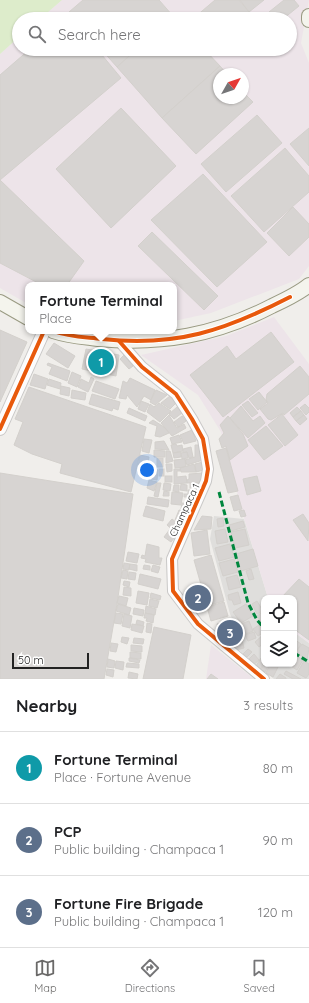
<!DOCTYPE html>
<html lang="en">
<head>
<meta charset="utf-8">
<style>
	:root { --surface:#fff; --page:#f2f2f2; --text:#202124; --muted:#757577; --line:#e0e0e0; --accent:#6a6968 }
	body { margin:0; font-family:Quicksand,sans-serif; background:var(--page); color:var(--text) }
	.controls { position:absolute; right:12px; bottom:12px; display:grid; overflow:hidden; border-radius:8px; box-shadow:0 1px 3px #0004 }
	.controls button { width:36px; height:36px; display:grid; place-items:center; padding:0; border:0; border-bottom:1px solid var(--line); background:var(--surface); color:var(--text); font:20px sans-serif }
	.compass { position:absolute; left:213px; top:68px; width:36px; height:36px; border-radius:50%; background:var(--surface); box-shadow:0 1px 3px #0004; rotate:50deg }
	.scale { position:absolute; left:12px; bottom:10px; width:77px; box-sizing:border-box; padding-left:4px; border:2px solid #222; border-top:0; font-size:11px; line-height:14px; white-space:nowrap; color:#222; -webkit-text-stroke:3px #fff; paint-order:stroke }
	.you { position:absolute; left:147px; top:470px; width:14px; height:14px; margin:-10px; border:3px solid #fff; border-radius:50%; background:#1a73e8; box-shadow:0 0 0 6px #1a73e833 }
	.badge { display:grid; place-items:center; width:26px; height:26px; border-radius:50%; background:var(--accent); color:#fff; font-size:13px; font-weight:700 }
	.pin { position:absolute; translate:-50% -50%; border:2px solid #fff; box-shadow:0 1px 4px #0006 }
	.popup { position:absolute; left:25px; top:282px; width:152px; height:52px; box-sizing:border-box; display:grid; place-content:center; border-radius:8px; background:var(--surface); filter:drop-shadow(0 1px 3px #0005); font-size:13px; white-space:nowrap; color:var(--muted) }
	.popup b { font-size:15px; color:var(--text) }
	.popup::after { content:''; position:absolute; left:50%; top:100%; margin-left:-8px; border:8px solid transparent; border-top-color:var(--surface) }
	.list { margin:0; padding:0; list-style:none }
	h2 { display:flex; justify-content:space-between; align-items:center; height:52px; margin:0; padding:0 16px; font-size:17px }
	h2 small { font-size:13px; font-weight:400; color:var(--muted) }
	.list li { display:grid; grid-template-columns:26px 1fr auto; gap:12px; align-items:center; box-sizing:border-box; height:72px; padding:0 16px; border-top:1px solid var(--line) }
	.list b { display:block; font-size:15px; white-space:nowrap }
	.list p { margin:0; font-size:13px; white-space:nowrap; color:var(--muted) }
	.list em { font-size:13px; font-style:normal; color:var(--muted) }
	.icon { flex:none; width:22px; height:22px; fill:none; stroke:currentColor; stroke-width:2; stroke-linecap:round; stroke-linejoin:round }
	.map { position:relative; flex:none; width:309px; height:679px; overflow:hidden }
	.search { position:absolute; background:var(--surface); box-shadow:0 1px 3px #0004; left:12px; right:12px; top:12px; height:44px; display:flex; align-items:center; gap:10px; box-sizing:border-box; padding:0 14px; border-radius:22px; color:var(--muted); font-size:15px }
	.sheet { height:268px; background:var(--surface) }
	nav { display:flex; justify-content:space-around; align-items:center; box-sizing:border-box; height:56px; border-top:1px solid var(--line); background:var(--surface); font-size:11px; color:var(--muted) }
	nav a { display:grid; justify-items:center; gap:2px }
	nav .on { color:var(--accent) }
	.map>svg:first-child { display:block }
</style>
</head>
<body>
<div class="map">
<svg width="309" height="679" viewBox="0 0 309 679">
	<rect width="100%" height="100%" fill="#f0eeeb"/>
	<polygon fill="#dfdedc" points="214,516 244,519 268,598 264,598 264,664 294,664 294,632 309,643 309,679 274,679 227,640 240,635 230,614 210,539"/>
	<g fill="#ede4e9" fill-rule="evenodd">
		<path d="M62,0H309L301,43L309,63V266L299,279L211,313L174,321V285H28V304L0,288V54L19,37V49H290V19H40ZM219,74H243V98H219Z"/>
		<polygon points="274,317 309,364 309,643 294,632 294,598 268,598 244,518 221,432 198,395 141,355 226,336"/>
		<polygon points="211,645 254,679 206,679"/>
	</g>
	<polygon fill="#ddeccb" points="0,0 62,0 40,19 19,19 19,37 0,54"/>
	<g fill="#d7d4d2" stroke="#d3d0cc">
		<polygon points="83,0 159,0 173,16 170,19 76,19 69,12"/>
		<polygon points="215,0 239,0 255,19 197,19 195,17"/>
		<polygon points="240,0 264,0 249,12"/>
		<polygon points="284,0 294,0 299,6 283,19 274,19 269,12"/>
		<polygon points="30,49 97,49 121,78 0,180 84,261 67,285 42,285 0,263 0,75"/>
		<polygon points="101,49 137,49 117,67"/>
		<polygon points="137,49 204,49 220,66 162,118 117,67"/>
		<polygon points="222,49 235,49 228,55"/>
		<polygon points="220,66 227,74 219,74 219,98 243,98 243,92 253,102 196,154 162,118"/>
		<polygon points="121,108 176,166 111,228 56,169"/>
		<polygon points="257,115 282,143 226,192 201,164"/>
		<polygon points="309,128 309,166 290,144"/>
		<polygon points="285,148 309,176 309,192 264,232 231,196"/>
		<polygon points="203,174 267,242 217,287 151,220"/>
		<polygon points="293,207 309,224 309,237 289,256 267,233"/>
		<polygon points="152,232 218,296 204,310 138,246"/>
		<polygon points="0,330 27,342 0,402"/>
		<polygon points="271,332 294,362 223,417 190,375 227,346 236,359"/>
		<polygon points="54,343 75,356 68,368 46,354"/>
		<polygon points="86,349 119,355 116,376 82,369"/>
		<polygon points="124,355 133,366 129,369 120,359"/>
		<polygon points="48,363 70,371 67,381 49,374 52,367 47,365"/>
		<polygon points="300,366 309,377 309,394 284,415 283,413 271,420 268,419 260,409 268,403 266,400 267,394"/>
		<polygon points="72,372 81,376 77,387 68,383"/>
		<polygon points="34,374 48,379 45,389 30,385"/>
		<polygon points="91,377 94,379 88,392 78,387 81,379 89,383"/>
		<polygon points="130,378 155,390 151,400 144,396 137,407 127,395 126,399 119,398 123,381 127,383"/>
		<polygon points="49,379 61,383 60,389 47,385"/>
		<polygon points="96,381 119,389 115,399 92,391"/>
		<polygon points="61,386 70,388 69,396 60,394"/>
		<polygon points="29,387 146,427 131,492 60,473 62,464 32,454 14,445 23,422 15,419"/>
		<polygon points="72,390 86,393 85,400 71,398"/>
		<polygon points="156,390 167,395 155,405 150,402"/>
		<polygon points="259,392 267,402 258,410 249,399"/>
		<polygon points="92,394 120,402 118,410 113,408 112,411 89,404"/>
		<polygon points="170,396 176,403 170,409 161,403"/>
		<polygon points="141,401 149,404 145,412 138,409"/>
		<polygon points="248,401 258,413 252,417 242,405"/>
		<polygon points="159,403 171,411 160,422 147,412 150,404 154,407"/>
		<polygon points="305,404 309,408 309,412 306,415 300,408"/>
		<polygon points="241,406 253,421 260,416 265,423 248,438 230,418"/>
		<polygon points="177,407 182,413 174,419 169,414"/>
		<polygon points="297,407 301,411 293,417 290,413"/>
		<polygon points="129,408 147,416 145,421 127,413"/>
		<polygon points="301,411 304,415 296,421 293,417"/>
		<polygon points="282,414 298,435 285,446 268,425"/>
		<polygon points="169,415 177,428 184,424 186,428 172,436 161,423"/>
		<polygon points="304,415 307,419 300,425 296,421"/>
		<polygon points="182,416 186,421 178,427 174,422"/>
		<polygon points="228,416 243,434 248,446 230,460 226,446 222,448 219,439 224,433 220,425"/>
		<polygon points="153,420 164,427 169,433 160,437 155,436 157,426 149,423"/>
		<polygon points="266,426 283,446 264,460 248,440"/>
		<polygon points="192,430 196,441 184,444 180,435"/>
		<polygon points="179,435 182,442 172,444 170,438"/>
		<polygon points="144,439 152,440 149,453 142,451"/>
		<polygon points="164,441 169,450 155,449 155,442"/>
		<polygon points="176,444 177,446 182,445 183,451 173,453 171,445"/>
		<polygon points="195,445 198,445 203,460 187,465 185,460 195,457"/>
		<polygon points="191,447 193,457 189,458 187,452 183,453 183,449"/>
		<polygon points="226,448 238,491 228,493 216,451"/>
		<polygon points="154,450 165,451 165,457 154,457"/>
		<polygon points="166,451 170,451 173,461 166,463"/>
		<polygon points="181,452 181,457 174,458 173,453"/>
		<polygon points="187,452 188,458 182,459 181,453"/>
		<polygon points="140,455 149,457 147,469 138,467"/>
		<rect x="157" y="458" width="6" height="9"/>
		<polygon points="185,459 186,467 175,468 174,460"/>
		<polygon points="203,462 204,470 196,472 195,464"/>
		<polygon points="166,464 172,464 172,471 167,472"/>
		<polygon points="194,464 196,472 181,472 180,468"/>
		<polygon points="153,469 158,470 157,480 151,479"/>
		<rect x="159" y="469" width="5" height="7"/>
		<polygon points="174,469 180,469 180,471 177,471 177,477 186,476 187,483 174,484"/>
		<polygon points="0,473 133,494 117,604 104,679 0,679"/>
		<polygon points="203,473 204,482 187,483 187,480 189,479 189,474"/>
		<rect x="165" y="476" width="7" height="6"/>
		<polygon points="257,476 261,491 247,495 243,479"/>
		<polygon points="149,480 157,482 154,491 147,488"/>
		<polygon points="157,483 161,483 158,497 154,496"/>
		<polygon points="164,483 171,484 170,491 163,490"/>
		<rect x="190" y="483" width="11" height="5"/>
		<polygon points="181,484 187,485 187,491 180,490"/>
		<polygon points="174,485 179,485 179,492 173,491"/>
		<polygon points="188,490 195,490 195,497 184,497 184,494 188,494"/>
		<polygon points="164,491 169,492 169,496 163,496"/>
		<polygon points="172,492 183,493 181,505 171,504"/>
		<polygon points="238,495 242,509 234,511 230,497"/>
		<polygon points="148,497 169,500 168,507 147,504"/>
		<polygon points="182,503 191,504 190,511 181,509"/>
		<polygon points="146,506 165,511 163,521 143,516"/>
		<polygon points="179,510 186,511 184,521 175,520"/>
		<polygon points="244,510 246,516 241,517 239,511"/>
		<polygon points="303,514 309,523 308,541 293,520"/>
		<polygon points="202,516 212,517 211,529 194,530"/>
		<polygon points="223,518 224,526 218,527 217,519"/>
		<polygon points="172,519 180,525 175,532 167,525"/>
		<polygon points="243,521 245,527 231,531 229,525"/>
		<polygon points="170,529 175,533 173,535 175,537 171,542 164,537"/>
		<polygon points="225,529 228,542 217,544 215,531"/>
		<polygon points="245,529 249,545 235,548 231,532"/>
		<polygon points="207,530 210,554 194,556 191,533"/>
		<polygon points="147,544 159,547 159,558 162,558 160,565 145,562 146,559 141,558 142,555 145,556"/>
		<polygon points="230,544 234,557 219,561 215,548"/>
		<polygon points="253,549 258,566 241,571 236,554"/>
		<polygon points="128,552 139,554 137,563 126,561"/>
		<polygon points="211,555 224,601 207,606 194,560"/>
		<polygon points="234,559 238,572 223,576 219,563"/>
		<polygon points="124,563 130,564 129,570 123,569"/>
		<polygon points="130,564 137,565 137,571 129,569"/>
		<polygon points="144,565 150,566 150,570 143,569"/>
		<polygon points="153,565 160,567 158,573 151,571"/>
		<polygon points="251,569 254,579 249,580 246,571"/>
		<polygon points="123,570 128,571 127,579 121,578"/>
		<polygon points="129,572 136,573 135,580 128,579"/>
		<polygon points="140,574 161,579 158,589 138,584"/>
		<polygon points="237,575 241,587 229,590 226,578"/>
		<polygon points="299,579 309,587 309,640 294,629 294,598 281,598"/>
		<polygon points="124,581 130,582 129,587 123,585"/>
		<polygon points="124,587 131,588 131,596 123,595"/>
		<polygon points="138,591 149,593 147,605 136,603"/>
		<polygon points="238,592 241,603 234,605 232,600 229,600 228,595"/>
		<polygon points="151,593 161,596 160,600 150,598"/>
		<polygon points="193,595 204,597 201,610 190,608"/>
		<polygon points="119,596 128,598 126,606 117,603"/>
		<polygon points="150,599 159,601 157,608 149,606"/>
		<polygon points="257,601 263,611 257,614 252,604"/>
		<polygon points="224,602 228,616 211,621 207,607"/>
		<polygon points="118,604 131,608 129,615 116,611"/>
		<polygon points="246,604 253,616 241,623 233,612"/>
		<polygon points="146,606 156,609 155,615 145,613"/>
		<polygon points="134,608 144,610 143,616 133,614"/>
		<polygon points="264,611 264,624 263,624 257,616"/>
		<polygon points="116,613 123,614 121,624 114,623"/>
		<polygon points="145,613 154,615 153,623 146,621 147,618 144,618"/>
		<polygon points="124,614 132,616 130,628 122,626"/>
		<polygon points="232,619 237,635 222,640 217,624"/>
		<polygon points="137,620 144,622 143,626 136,624"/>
		<polygon points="249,621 253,631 246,634 241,624"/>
		<polygon points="147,623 152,624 151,633 146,632"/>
		<polygon points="132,624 144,626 142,633 131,630"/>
		<polygon points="259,625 264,632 258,636 253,629"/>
		<polygon points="154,627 191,635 183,679 143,679"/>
		<polygon points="254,632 256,638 248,641 245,635"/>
		<polygon points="264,634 264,643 259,647 255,642"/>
		<polygon points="241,636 244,648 232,651 229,639"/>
		<polygon points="122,637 129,638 127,644 121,642"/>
		<polygon points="134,638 144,639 143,644 133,643"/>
		<polygon points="294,639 301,644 295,653 294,652"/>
		<polygon points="111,643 118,644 116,652 110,651"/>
		<polygon points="302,644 309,648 307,660 296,652"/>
		<polygon points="131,645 142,646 142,652 131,651"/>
		<polygon points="248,649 252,652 247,657 243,654"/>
		<polygon points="130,652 141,653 141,659 130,658"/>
		<polygon points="254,654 259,660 252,666 247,661"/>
		<polygon points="295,655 303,660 297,670 289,665 294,664"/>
		<polygon points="129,658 140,660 139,663 129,661"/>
		<polygon points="261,658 264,660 261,669 256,666"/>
		<polygon points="108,659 115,661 114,668 107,667"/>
		<polygon points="116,661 124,662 123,670 115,668"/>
		<polygon points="304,661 309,664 309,674 306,678 297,673"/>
		<polygon points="127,663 139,664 139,668 126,667"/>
		<polygon points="264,664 269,664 265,672 261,670"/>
		<polygon points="270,664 278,667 273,677 266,673"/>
		<polygon points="107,669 114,670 113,677 106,675"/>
		<polygon points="286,671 301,679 293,679 284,674"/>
		<polygon points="129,672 138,674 137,679 128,678"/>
		<polygon points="211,674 218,679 207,679"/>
		<polygon points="280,674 286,678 286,679 276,679"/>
	</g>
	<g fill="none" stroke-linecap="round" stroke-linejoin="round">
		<g stroke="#c9c8c7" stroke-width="12">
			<polyline id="minor" points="119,341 142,367 176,394 192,419 203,439 208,469 206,481 172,559 173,591 198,624 264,679"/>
		</g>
		<g stroke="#c9c8c7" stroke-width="14">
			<polyline id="tertiary" points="0,429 44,331"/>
		</g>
		<g stroke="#999a82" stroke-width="16">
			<g id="secondary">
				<polyline points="309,16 309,20"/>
				<polyline points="0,302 28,318"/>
				<path d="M53,331C68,336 83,337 98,339C162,345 216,335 272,306C285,300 298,294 309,285"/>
			</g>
		</g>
		<use href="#minor" stroke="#fdfcfc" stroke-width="10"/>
		<use href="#tertiary" stroke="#fdfcfc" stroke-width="12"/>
		<use href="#secondary" stroke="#f4f4ed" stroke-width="14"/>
		<g stroke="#00873e" stroke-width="3" stroke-dasharray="6 3" stroke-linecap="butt">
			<polyline points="219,492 248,603 257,620 264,628"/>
			<polyline points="294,653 309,662"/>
		</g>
		<g stroke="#fff" stroke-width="6">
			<g id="cycleway">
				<path d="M53,331C69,337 85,337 102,339C176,347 224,331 290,297"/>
				<polyline points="119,341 142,367 176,394 192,419 203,439 208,469 206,481 172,559 173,591 198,624 264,679"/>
				<polyline points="0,429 44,331"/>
			</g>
		</g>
		<use href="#cycleway" stroke="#e8590c" stroke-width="4"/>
	</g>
	<g text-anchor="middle" stroke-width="4" stroke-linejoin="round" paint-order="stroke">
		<g font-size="10" fill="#222" stroke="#fff">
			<text transform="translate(184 510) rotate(-65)" y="4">Champaca 1</text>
		</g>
	</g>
</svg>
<div class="controls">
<button><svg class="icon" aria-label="locate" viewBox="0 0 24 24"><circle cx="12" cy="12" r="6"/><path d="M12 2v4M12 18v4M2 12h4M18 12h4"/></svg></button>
<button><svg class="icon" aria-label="layers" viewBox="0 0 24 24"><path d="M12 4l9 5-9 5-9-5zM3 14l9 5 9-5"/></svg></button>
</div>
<svg class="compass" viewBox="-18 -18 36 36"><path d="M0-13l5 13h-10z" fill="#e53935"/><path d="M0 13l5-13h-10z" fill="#757577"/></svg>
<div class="scale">50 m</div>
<div class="you"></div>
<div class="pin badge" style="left:101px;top:362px;background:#0f9aa8">1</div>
<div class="popup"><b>Fortune Terminal</b>Place</div>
<div class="pin badge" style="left:198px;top:598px;background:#5c6f8a">2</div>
<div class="pin badge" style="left:230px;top:633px;background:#5c6f8a">3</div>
<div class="search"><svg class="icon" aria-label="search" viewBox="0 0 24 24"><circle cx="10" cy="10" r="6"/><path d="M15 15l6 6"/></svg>Search here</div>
</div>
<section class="sheet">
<h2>Nearby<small>3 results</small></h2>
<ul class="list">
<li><span class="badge" style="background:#0f9aa8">1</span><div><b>Fortune Terminal</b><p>Place · Fortune Avenue</p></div><em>80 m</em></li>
<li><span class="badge" style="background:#5c6f8a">2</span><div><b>PCP</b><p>Public building · Champaca 1</p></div><em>90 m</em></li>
<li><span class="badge" style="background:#5c6f8a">3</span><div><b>Fortune Fire Brigade</b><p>Public building · Champaca 1</p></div><em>120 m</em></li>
</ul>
</section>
<nav>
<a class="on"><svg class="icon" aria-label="map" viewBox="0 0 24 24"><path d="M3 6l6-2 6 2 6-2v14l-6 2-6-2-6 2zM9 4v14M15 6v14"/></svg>Map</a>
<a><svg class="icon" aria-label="directions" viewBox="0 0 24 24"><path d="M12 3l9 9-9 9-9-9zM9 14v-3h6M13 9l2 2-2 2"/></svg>Directions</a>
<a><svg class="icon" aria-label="saved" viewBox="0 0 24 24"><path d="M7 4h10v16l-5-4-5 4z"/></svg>Saved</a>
</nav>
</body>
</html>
